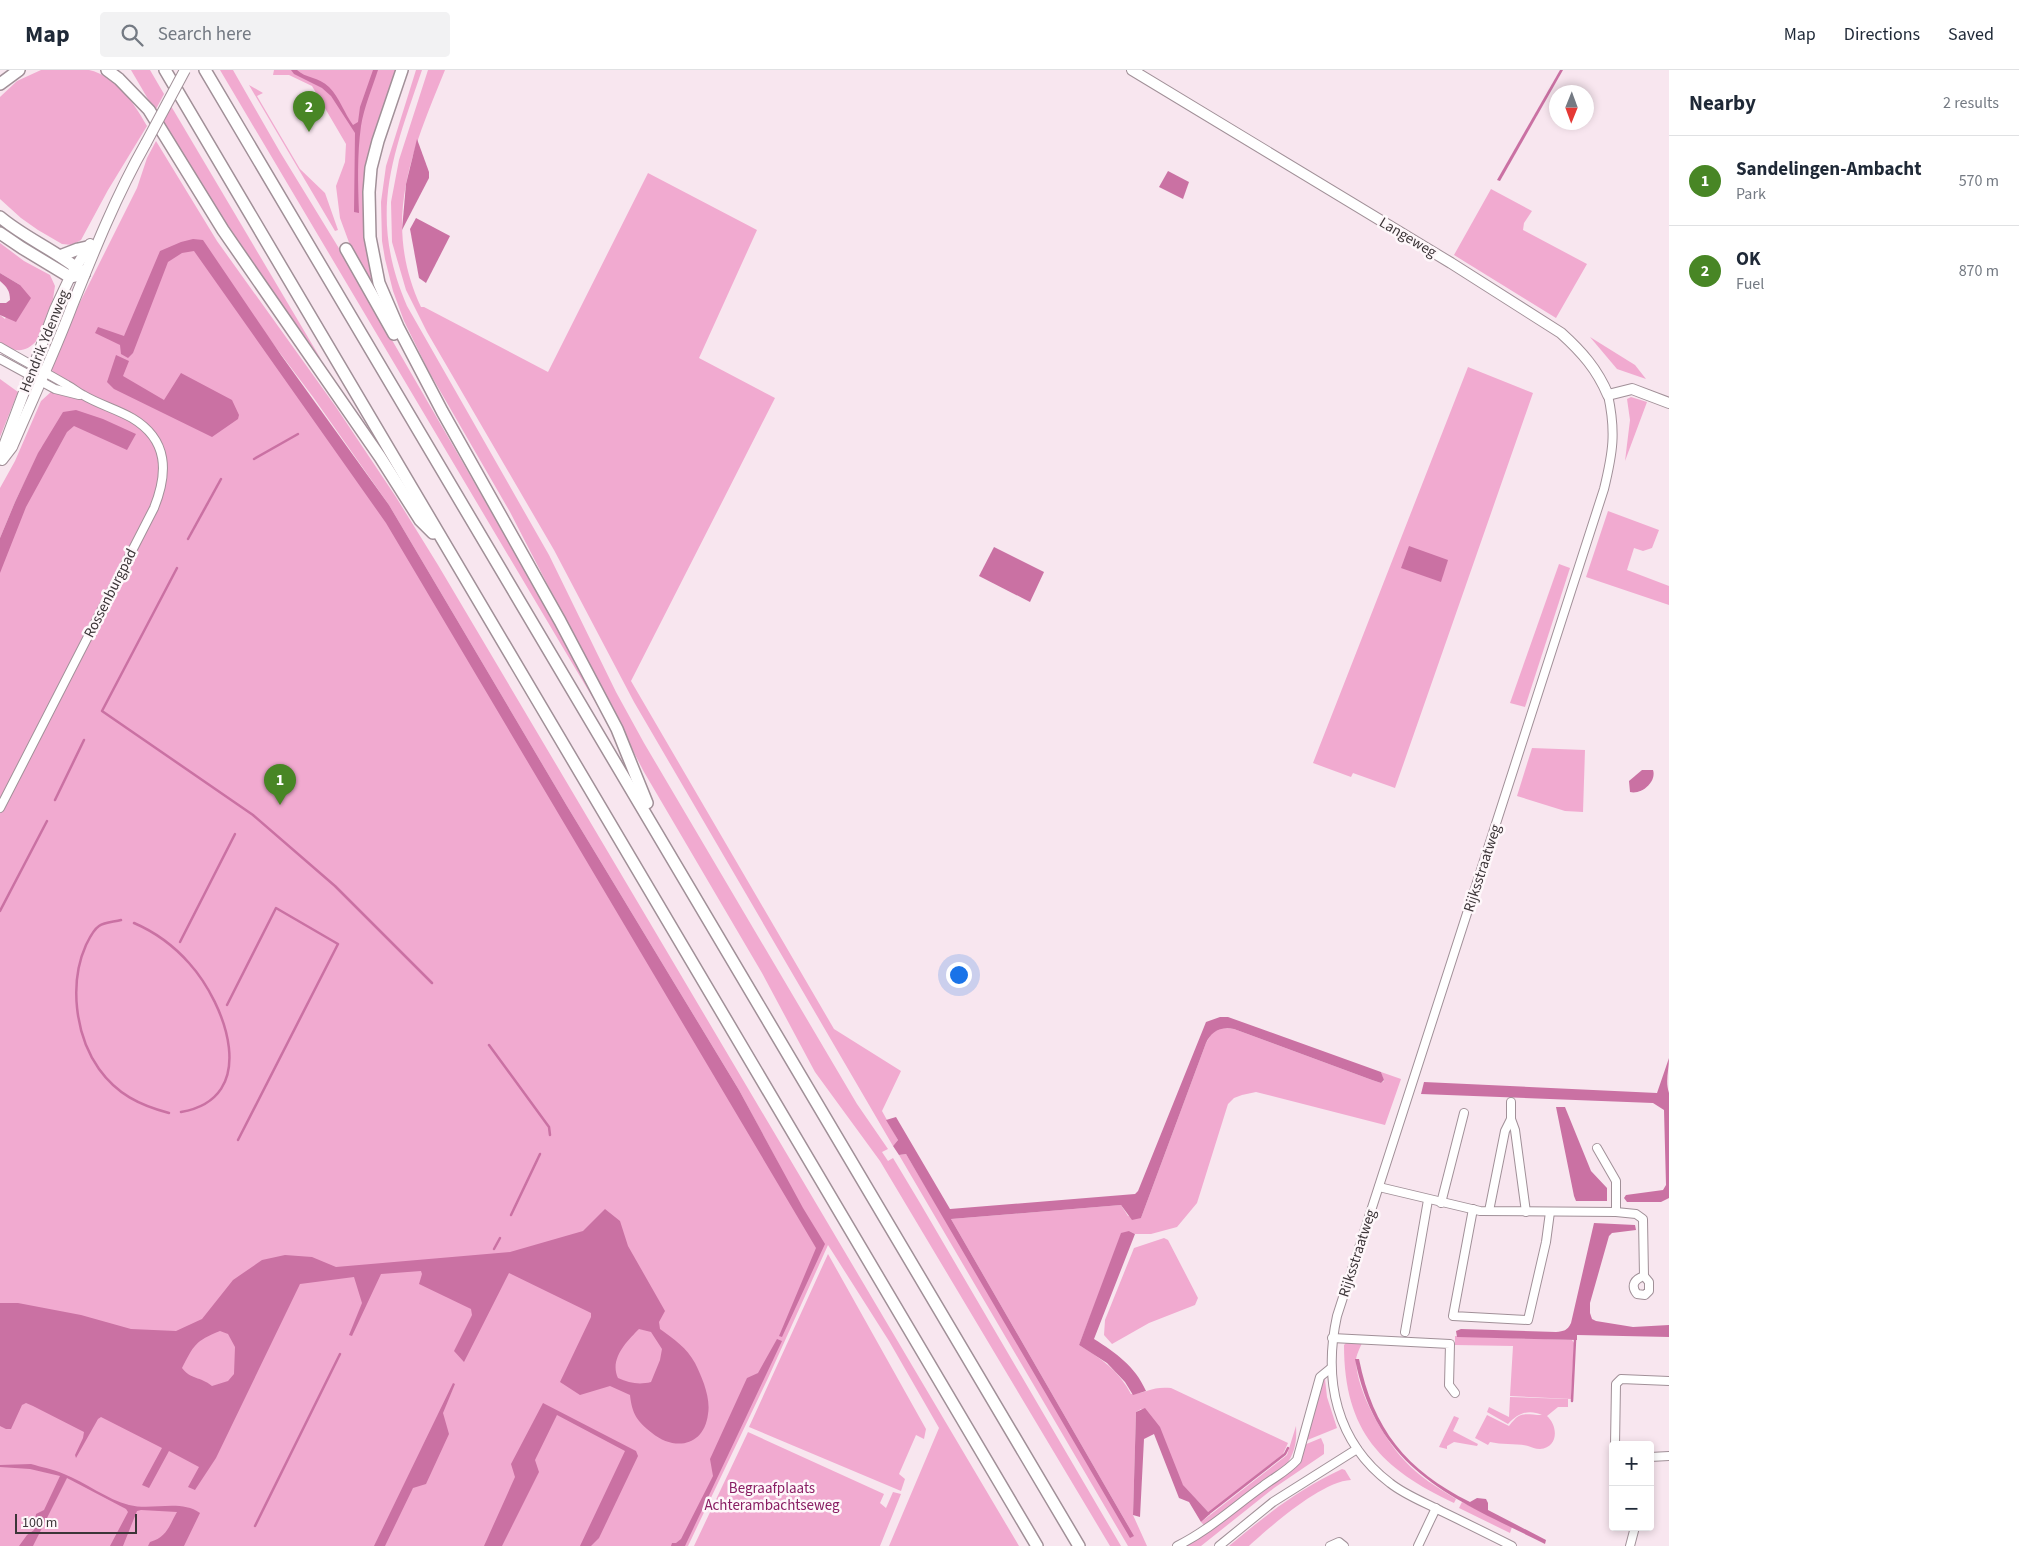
<!DOCTYPE html>
<html lang="en">
<head>
<meta charset="utf-8">
<style>
	:root { --surface:#fff; --page:#f2f2f3; --text:#1f2937; --muted:#747a83; --line:#e0e1e3; --accent:#488625 }
	body { margin:0; font-family:"Source Sans 3",sans-serif; background:var(--page); color:var(--text) }
	.controls { position:absolute; right:15px; bottom:15px; display:grid; overflow:hidden; border-radius:5px; box-shadow:0 2px 8px #0003 }
	.controls button { width:45px; height:45px; display:grid; place-items:center; padding:0; border:0; border-bottom:1px solid var(--line); background:var(--surface); color:var(--text); font:25px sans-serif }
	.compass { position:absolute; left:1549px; top:15px; width:45px; height:45px; border-radius:50%; background:var(--surface); box-shadow:0 2px 8px #0003; rotate:181deg }
	.scale { position:absolute; left:15px; bottom:12px; width:122px; box-sizing:border-box; padding-left:5px; border:2px solid #3c3538; border-top:0; font-size:14px; line-height:18px; white-space:nowrap; color:#3c3538; -webkit-text-stroke:4px #fef7fa; paint-order:stroke }
	.you { position:absolute; left:958px; top:904px; width:18px; height:18px; margin:-12px; border:4px solid #fff; border-radius:50%; background:#1a73e8; box-shadow:0 0 0 8px #1a73e833 }
	.badge { display:grid; place-items:center; width:32px; height:32px; border-radius:50%; background:var(--accent); color:#fff; font-size:16px; font-weight:700 }
	.pin { position:absolute; translate:-50% -41px; filter:drop-shadow(0 1px 2px #0008) }
	.pin::after { content:''; position:absolute; top:26px; width:18px; height:15px; background:inherit; clip-path:polygon(0 0,100% 0,50% 100%) }
	.list { margin:0; padding:0; list-style:none }
	h2 { display:flex; justify-content:space-between; align-items:center; height:65px; margin:0; padding:0 20px; font-size:21px }
	h2 small { font-size:16px; font-weight:400; color:var(--muted) }
	.list li { display:grid; grid-template-columns:32px 1fr auto; gap:15px; align-items:center; box-sizing:border-box; height:90px; padding:0 20px; border-top:1px solid var(--line) }
	.list b { display:block; font-size:19px; white-space:nowrap }
	.list p { margin:0; font-size:16px; white-space:nowrap; color:var(--muted) }
	.list em { font-size:16px; font-style:normal; color:var(--muted) }
	.icon { flex:none; width:28px; height:28px; fill:none; stroke:currentColor; stroke-width:2; stroke-linecap:round; stroke-linejoin:round }
	.map { position:relative; flex:none; width:1669px; height:1476px; overflow:hidden }
	header { display:flex; align-items:center; gap:30px; box-sizing:border-box; height:70px; padding:0 25px; background:var(--surface); border-bottom:1px solid var(--line) }
	header strong { font-size:24px }
	nav { display:flex; gap:28px; margin-inline-start:auto; font-size:18px }
	.search { width:350px; height:45px; background:var(--page); display:flex; align-items:center; gap:12px; box-sizing:border-box; padding:0 18px; border-radius:5px; color:var(--muted); font-size:19px }
	main { display:flex }
	aside { flex:1; background:var(--surface) }
	.map>svg:first-child { display:block }
</style>
</head>
<body>
<header>
<strong>Map</strong>
<div class="search"><svg class="icon" aria-label="search" viewBox="0 0 24 24"><circle cx="10" cy="10" r="6"/><path d="M15 15l6 6"/></svg>Search here</div>
<nav><a>Map</a><a>Directions</a><a>Saved</a></nav>
</header>
<main>
<div class="map">
<svg width="1669" height="1476" viewBox="0 0 1669 1476">
	<rect width="100%" height="100%" fill="#f8e6ef"/>
	<g fill="#f1aad0" fill-rule="evenodd">
		<path d="M41,0C56,0 74,0 89,0C116,6 134,33 147,56L108,120L81,170L72,175L62,174L38,160L21,148L0,129V27L17,11Z"/>
		<polygon points="131,0 150,0 164,24 155,41"/>
		<polygon points="220,0 233,0 280,82 340,180 567,573 597,635"/>
		<polygon points="274,0 400,0 367,115 380,229 354,186 340,148 336,116 345,92 346,74 312,16 289,5 273,5"/>
		<path d="M416,0H422C392,88 368,145 407,236L549,485L616,622L644,673L857,1034L888,1079L882,1082L888,1091L893,1088L920,1133L1121,1476H1110L880,1091L815,1002L762,903L644,702L510,442L428,300L404,251L393,221L385,189L382,171L381,132L386,96Z"/>
		<path d="M428,0H445C412,81 381,151 421,237H424L548,302L648,103L757,160L699,288L775,328L631,611L834,959L901,1001L882,1041L898,1070L893,1076L634,632L554,480L427,262L406,220L392,172L391,132L399,90Z"/>
		<polygon points="249,15 263,23 257,26 300,99 325,123 338,160 335,161"/>
		<polygon points="171,36 322,291 217,144 162,53"/>
		<path d="M156,71L217,171L336,337L396,427L438,495L1019,1476H889L939,1358L889,1271L828,1175L769,1306L688,1476H0V488L42,376L15,432L0,468V418L15,391L41,331L52,321L62,325L67,312L55,306L51,298L72,248L137,118L147,88ZM201,178L313,327L389,435L567,736L739,1020L781,1098L383,446Z"/>
		<polygon points="1491,119 1532,141 1524,153 1523,160 1587,194 1556,248 1454,185"/>
		<path d="M0,173L24,191L50,205L55,216L53,229L37,270C26,284 13,282 0,273V245L5,249L20,215L0,203Z"/>
		<polygon points="1590,267 1635,295 1646,309 1617,299"/>
		<polygon points="1468,297 1533,323 1395,718 1353,703 1351,707 1313,693"/>
		<polygon points="0,309 18,322 0,367"/>
		<polygon points="1631,327 1647,332 1625,391 1630,350 1627,329"/>
		<polygon points="1608,441 1659,460 1652,478 1643,481 1634,478 1627,500 1669,516 1669,535 1586,507"/>
		<polygon points="1559,494 1570,498 1525,637 1510,633"/>
		<polygon points="1532,678 1585,680 1583,742 1565,741 1517,726"/>
		<path d="M1222,958L1234,959L1372,1010L1381,1013L1384,1011L1381,1002L1401,1009L1385,1055L1256,1022L1242,1025L1234,1028L1228,1034L1197,1133L1177,1157L1151,1164H1135L1129,1161L1097,1229L1079,1275C1101,1288 1119,1301 1131,1324C1148,1323 1152,1316 1171,1318L1288,1373L1283,1384L1209,1443C1203,1436 1186,1420 1182,1414C1168,1388 1167,1357 1141,1339L1136,1342L1133,1445L1147,1476H1128L899,1085L906,1084L1134,1466L951,1149L1121,1135L1128,1146L1141,1148L1206,973L1212,963Z"/>
		<polygon points="1164,1168 1168,1170 1198,1228 1195,1235 1149,1253 1112,1274 1104,1265 1105,1250 1134,1178"/>
		<polygon points="828,1184 926,1359 924,1369 916,1365 899,1404 905,1409 901,1421 749,1357"/>
		<polygon points="1455,1266 1572,1270 1574,1273 1571,1329 1510,1326 1513,1276 1455,1275"/>
		<path d="M1346,1273H1362C1360,1278 1356,1285 1356,1291C1357,1322 1383,1367 1404,1390C1418,1406 1438,1418 1456,1429L1454,1433C1382,1399 1344,1362 1344,1275Z"/>
		<polygon points="1323,1307 1325,1309 1327,1327 1337,1358 1305,1371"/>
		<path d="M1510,1327L1568,1329V1337H1558L1547,1346C1558,1356 1559,1377 1540,1379C1535,1379 1532,1377 1528,1376C1516,1373 1502,1375 1490,1372L1488,1375L1475,1368L1487,1345L1509,1356C1521,1340 1524,1345 1542,1345C1529,1339 1518,1343 1508,1354L1487,1342L1489,1337L1509,1347Z"/>
		<polygon points="1454,1346 1459,1348 1453,1361 1478,1374 1477,1376 1454,1372 1447,1376 1447,1379 1439,1377"/>
		<path d="M1296,1356C1297,1372 1295,1382 1286,1395L1204,1455L1201,1452L1287,1385Z"/>
		<polygon points="748,1362 884,1424 880,1433 886,1438 893,1422 901,1424 880,1476 694,1476"/>
		<polygon points="1321,1368 1324,1375 1324,1384 1274,1418 1201,1476 1180,1476 1297,1393 1304,1375"/>
		<path d="M1342,1399L1345,1400L1351,1410C1322,1411 1271,1456 1249,1476H1229C1266,1445 1297,1420 1342,1399Z"/>
		<polygon points="1462,1432 1512,1457 1510,1463 1459,1438"/>
	</g>
	<g fill="#ca71a3" fill-rule="evenodd">
		<path d="M291,0H297C305,8 319,7 329,17C340,28 344,43 353,55L358,52L360,37L373,0H378C372,19 364,37 361,56C357,85 358,114 359,143L354,142L355,63L331,26L322,18L294,4Z"/>
		<polygon points="1560,0 1563,0 1500,111 1497,110"/>
		<polygon points="417,69 429,102 429,108 402,160 406,114"/>
		<polygon points="1168,101 1189,112 1183,129 1159,117"/>
		<polygon points="416,148 450,166 426,213 419,208 410,159"/>
		<polygon points="193,169 203,170 281,285 389,435 567,736 739,1020 803,1138 825,1174 782,1267 779,1266 816,1178 386,453 194,181 182,183 168,192 133,283 128,288 121,284 120,275 95,263 98,257 124,266 160,181 181,172"/>
		<path d="M0,203L20,215L31,228L16,252L0,245V233H6L10,230C10,221 7,217 0,211Z"/>
		<polygon points="116,285 129,291 123,306 164,330 181,303 232,330 239,345 238,349 212,367 114,319 107,312"/>
		<polygon points="76,340 103,349 136,364 127,380 74,356 67,362 26,437 0,503 0,468 15,432 38,383 63,342"/>
		<polygon points="1409,476 1448,490 1441,512 1401,498"/>
		<polygon points="994,477 1044,502 1030,532 979,506"/>
		<path d="M1642,700H1653C1657,712 1641,725 1630,722L1629,711Z"/>
		<path d="M1220,947H1228L1381,1002L1384,1010L1381,1013L1372,1010L1234,959C1220,956 1211,962 1206,973L1141,1148L1132,1150L1121,1135L951,1149L1134,1466L1130,1468L906,1084L899,1085L893,1076L898,1070L886,1050L896,1047L950,1139L1135,1124L1138,1121L1206,952Z"/>
		<path d="M1669,988C1669,1000 1665,1011 1669,1023V1128L1661,1132H1627L1624,1128L1626,1125L1663,1120L1666,1115L1664,1040L1653,1033L1421,1024L1424,1012L1657,1023Z"/>
		<polygon points="1556,1037 1565,1037 1591,1101 1607,1118 1607,1131 1576,1131 1574,1126"/>
		<path d="M605,1139L620,1151L628,1176L665,1241L659,1252L660,1259C674,1269 687,1278 695,1293C702,1307 711,1328 708,1344C704,1377 674,1381 652,1363C637,1351 632,1344 630,1325L610,1316L580,1325L560,1312L591,1247V1243L509,1203L464,1292L454,1281L472,1245L471,1239L419,1214L422,1204L421,1201L381,1204L352,1266L349,1265L362,1233L354,1207L300,1214L216,1388L195,1420L188,1417L199,1397L169,1381L149,1418L142,1415L162,1378L101,1347L98,1349L76,1388L75,1385L83,1368L84,1362L33,1336L26,1333L22,1335L11,1359H6L0,1356V1233H18L81,1245L131,1259L176,1261L202,1249L233,1210L262,1190L285,1185L312,1187L336,1197L510,1182L583,1161ZM639,1259L651,1262L662,1279L660,1290L651,1312C639,1315 629,1313 618,1308C609,1289 627,1271 639,1259ZM220,1261L228,1264L235,1277L234,1304L228,1311L212,1316C200,1306 191,1310 182,1298C194,1275 195,1271 220,1261Z"/>
		<path d="M1594,1153L1635,1155L1636,1160L1612,1163L1609,1166L1590,1233V1243L1592,1249L1596,1251L1633,1257L1669,1255V1267L1577,1265V1270L1457,1267L1456,1261L1461,1259L1556,1262C1564,1261 1567,1261 1571,1253Z"/>
		<path d="M1129,1161L1135,1164L1094,1269C1116,1283 1135,1296 1146,1321L1133,1325L1125,1312L1107,1293L1079,1275L1121,1163Z"/>
		<polygon points="777,1269 782,1271 685,1476 671,1476 672,1473 676,1473 681,1469 713,1406 710,1389 747,1308 758,1303"/>
		<path d="M1355,1289H1359C1373,1359 1406,1400 1470,1432L1477,1428L1486,1429L1488,1433V1440L1546,1470L1545,1474C1453,1428 1377,1401 1355,1289Z"/>
		<polygon points="453,1313 455,1314 443,1343 449,1364 426,1414 413,1418 385,1476 374,1476"/>
		<polygon points="543,1333 636,1381 638,1386 599,1468 591,1476 580,1476 625,1381 557,1345 535,1390 539,1402 502,1476 484,1476 515,1407 511,1394"/>
		<polygon points="1145,1338 1160,1357 1183,1415 1210,1444 1201,1452 1189,1432 1179,1428 1154,1364 1144,1369 1140,1447 1133,1445 1136,1342"/>
		<path d="M31,1394C41,1397 53,1399 64,1404C85,1412 108,1430 129,1435C152,1441 180,1429 200,1443L184,1476H148L150,1472C167,1467 169,1456 177,1442L141,1440L137,1441L123,1476H110L128,1442L126,1439L67,1408L33,1476H19L27,1465L34,1460L36,1444L44,1440L60,1406L30,1399L0,1397V1395Z"/>
	</g>
	<g fill="none" stroke-linecap="round" stroke-linejoin="round">
		<g stroke="#ca71a3" stroke-width="2.5">
			<polyline points="254,389 298,364"/>
			<polyline points="188,469 221,409"/>
			<polyline points="177,498 102,641 253,745 335,816 432,913"/>
			<polyline points="55,730 84,670"/>
			<polyline points="0,841 47,751"/>
			<path d="M121,850C114,852 105,852 99,856C93,860 89,869 86,875C69,913 75,965 99,999C117,1024 139,1035 169,1043"/>
			<path d="M134,853C155,862 173,875 189,893C226,934 261,1028 181,1042"/>
			<polyline points="180,872 235,764"/>
			<polyline points="227,935 276,838 338,874 238,1070"/>
			<polyline points="489,975 549,1057 550,1065"/>
			<polyline points="511,1145 540,1084"/>
			<polyline points="494,1179 500,1168"/>
			<polyline points="1572,1331 1575,1270"/>
			<polyline points="1209,1443 1285,1384 1288,1378"/>
			<polyline points="255,1456 340,1284"/>
		</g>
		<g stroke="#a19098" stroke-width="10">
			<g id="minor">
				<path d="M0,277C22,290 45,302 67,315C73,318 77,322 83,325C98,334 116,339 132,348C169,370 168,403 154,438L0,738"/>
				<polyline points="0,289 55,319 79,325"/>
				<polyline points="1511,1049 1515,1060 1526,1142"/>
				<polyline points="1597,1078 1616,1111 1616,1142"/>
				<path d="M1379,1117L1480,1141L1616,1142L1636,1144L1643,1149L1644,1206L1649,1212V1221L1645,1225L1637,1224C1630,1215 1635,1209 1644,1206"/>
				<polyline points="1441,1133 1464,1043"/>
				<polyline points="1473,1139 1453,1246 1528,1250 1546,1172 1550,1142"/>
				<polyline points="1489,1141 1505,1061 1511,1049 1511,1032"/>
				<polyline points="1405,1262 1428,1130"/>
				<polyline points="1332,1268 1450,1274 1449,1315 1455,1323"/>
				<polyline points="1615,1375 1616,1314 1621,1309 1669,1311"/>
				<polyline points="1650,1387 1669,1386"/>
				<path d="M1177,1476C1208,1461 1235,1436 1263,1416C1275,1407 1287,1401 1297,1390L1320,1307L1331,1298"/>
				<polyline points="1219,1476 1273,1432 1357,1379"/>
				<polyline points="1330,1476 1339,1472 1344,1476"/>
				<polyline points="1418,1476 1436,1438"/>
				<path d="M1512,1476C1488,1464 1464,1452 1441,1441C1424,1432 1405,1425 1390,1413C1336,1372 1323,1310 1337,1246L1604,419C1613,382 1616,362 1608,325"/>
				<polyline points="1630,1476 1635,1457"/>
			</g>
		</g>
		<g stroke="#a19098" stroke-width="12">
			<g id="major">
				<path d="M1132,0L1451,193L1561,263C1582,282 1597,299 1608,325L1632,319L1669,333"/>
				<polyline points="2,388 5,373 55,239 70,207 90,174"/>
				<path d="M2,390L12,377C32,330 54,284 72,236C94,181 116,126 146,73"/>
			</g>
		</g>
		<g stroke="#a19098" stroke-width="14">
			<g id="highway">
				<polyline points="107,0 119,9 149,40 223,160 380,387 420,450 433,463"/>
				<polyline points="165,0 1037,1476"/>
				<polyline points="205,0 1079,1476"/>
				<polyline points="402,0 378,71 371,98 369,122 370,167 379,213 398,257 442,341 560,551 617,659 647,733"/>
				<polyline points="0,14 19,0"/>
				<path d="M0,147C26,169 58,181 84,204"/>
				<polyline points="0,163 22,178 70,207 84,204"/>
				<polyline points="346,179 394,264"/>
				<polyline points="60,186 78,179 87,177"/>
			</g>
		</g>
		<use href="#minor" stroke="#fff" stroke-width="8"/>
		<use href="#major" stroke="#fff" stroke-width="10"/>
		<use href="#highway" stroke="#fff" stroke-width="11"/>
		<g stroke="#a19098" stroke-width="12" stroke-linecap="butt">
			<polyline id="major-bridge" points="146,73 185,0"/>
		</g>
		<use href="#major-bridge" stroke="#fff" stroke-width="10"/>
	</g>
	<g text-anchor="middle" stroke-width="5" stroke-linejoin="round" paint-order="stroke">
		<g font-size="15" fill="#3c3538" stroke="#fef7fa">
			<text transform="translate(1408 167) rotate(31)" y="5">Langeweg</text>
			<text transform="translate(44 271) rotate(-68)" y="5">Hendrik Ydenweg</text>
			<text transform="translate(110 523) rotate(-63)" y="5">Rossenburgpad</text>
			<text transform="translate(1482 798) rotate(-72)" y="5">Rijksstraatweg</text>
			<text transform="translate(1357 1183) rotate(-72)" y="5">Rijksstraatweg</text>
		</g>
		<g font-size="15" fill="#891e63" stroke="#fef7fa">
			<text x="772" y="1423">Begraafplaats<tspan x="772" dy="17">Achterambachtseweg</tspan></text>
		</g>
	</g>
</svg>
<div class="controls">
<button>+</button>
<button>−</button>
</div>
<svg class="compass" viewBox="-18 -18 36 36"><path d="M0-13l5 13h-10z" fill="#e53935"/><path d="M0 13l5-13h-10z" fill="#747a83"/></svg>
<div class="scale">100 m</div>
<div class="you"></div>
<div class="pin badge" style="left:280px;top:735px">1</div>
<div class="pin badge" style="left:309px;top:62px">2</div>
</div>
<aside>
<h2>Nearby<small>2 results</small></h2>
<ul class="list">
<li><span class="badge">1</span><div><b>Sandelingen-Ambacht</b><p>Park</p></div><em>570 m</em></li>
<li><span class="badge">2</span><div><b>OK</b><p>Fuel</p></div><em>870 m</em></li>
</ul>
</aside>
</main>
</body>
</html>
